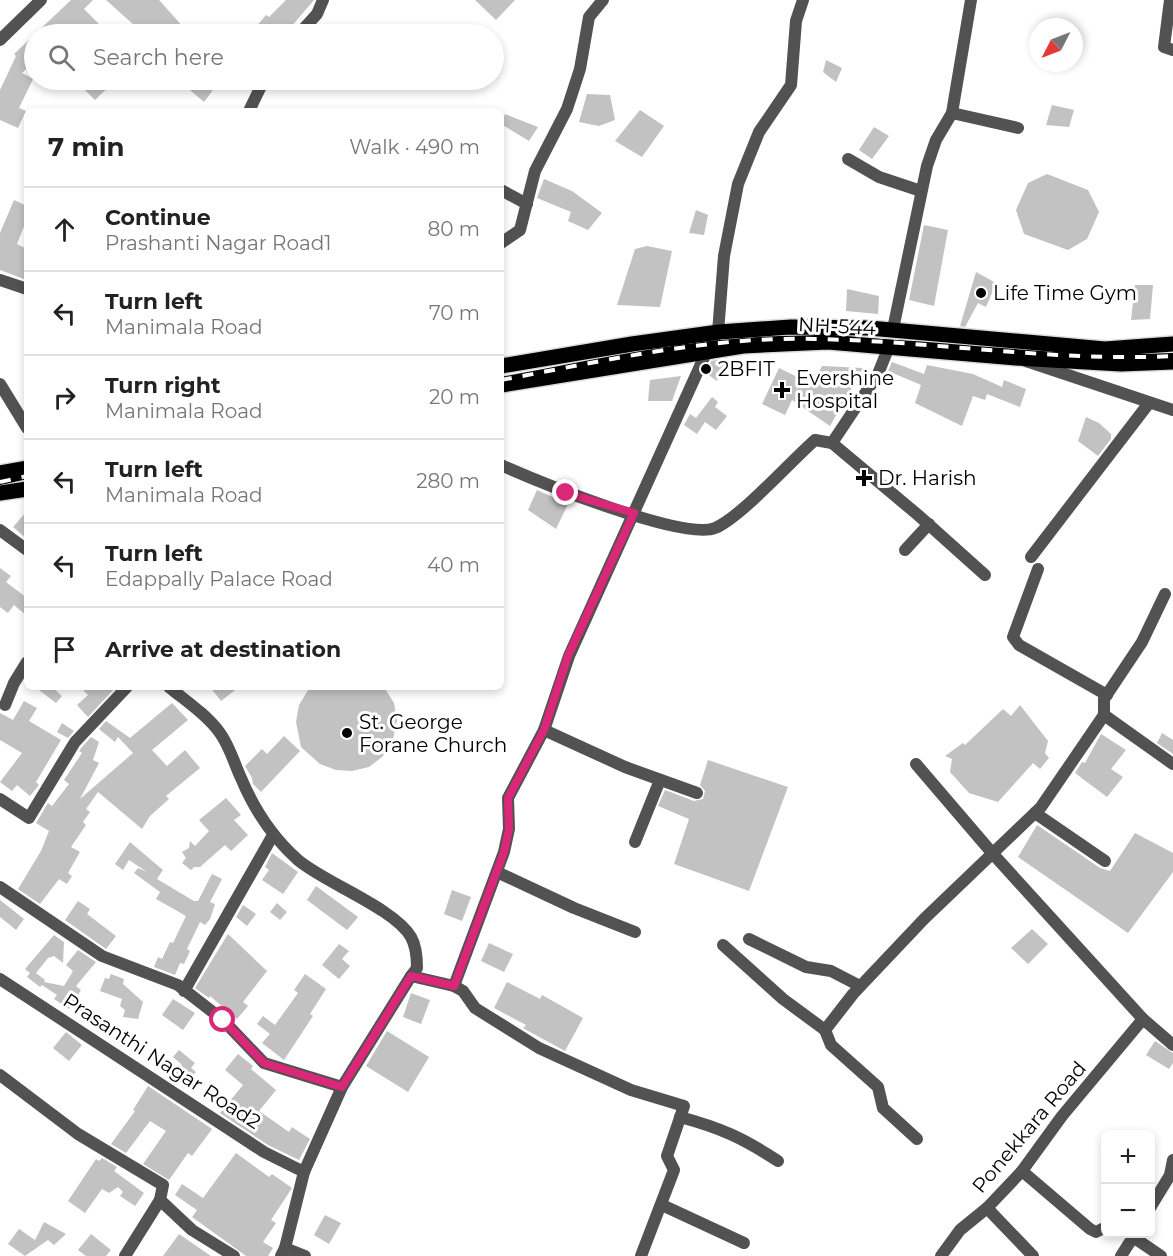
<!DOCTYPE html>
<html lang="en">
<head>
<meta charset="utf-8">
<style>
	:root { --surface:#fff; --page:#f2f2f2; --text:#222; --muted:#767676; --line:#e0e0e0 }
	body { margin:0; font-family:Montserrat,sans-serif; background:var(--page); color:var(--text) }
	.controls { position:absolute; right:18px; bottom:18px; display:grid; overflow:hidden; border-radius:9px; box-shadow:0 3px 9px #0003 }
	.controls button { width:54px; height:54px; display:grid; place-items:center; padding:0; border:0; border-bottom:2px solid var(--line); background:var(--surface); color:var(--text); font:30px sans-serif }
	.compass { position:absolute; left:1029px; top:18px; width:54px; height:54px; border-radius:50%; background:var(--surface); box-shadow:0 3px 9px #0003; rotate:228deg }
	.stop { position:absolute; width:18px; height:18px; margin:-14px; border:4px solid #db2777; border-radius:50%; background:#fff }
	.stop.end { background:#db2777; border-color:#fff; box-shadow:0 2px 6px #0008 }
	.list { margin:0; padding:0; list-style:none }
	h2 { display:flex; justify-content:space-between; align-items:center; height:78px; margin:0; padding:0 24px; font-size:26px }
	h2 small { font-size:20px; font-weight:400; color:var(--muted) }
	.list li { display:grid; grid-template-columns:39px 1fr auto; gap:18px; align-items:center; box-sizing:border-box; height:84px; padding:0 24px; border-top:2px solid var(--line) }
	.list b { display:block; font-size:22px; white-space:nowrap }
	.list p { margin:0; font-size:20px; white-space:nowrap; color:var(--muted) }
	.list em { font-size:20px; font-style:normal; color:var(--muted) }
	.icon { flex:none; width:33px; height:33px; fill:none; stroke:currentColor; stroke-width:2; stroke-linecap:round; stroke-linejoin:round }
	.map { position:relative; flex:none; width:1173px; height:1256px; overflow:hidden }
	.search { position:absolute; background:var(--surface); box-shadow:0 3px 9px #0003; left:24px; top:24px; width:480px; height:66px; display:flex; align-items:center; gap:15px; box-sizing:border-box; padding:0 21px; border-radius:33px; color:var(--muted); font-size:22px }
	.panel { position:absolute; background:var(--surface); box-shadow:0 3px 9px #0003; left:24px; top:108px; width:480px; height:582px; border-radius:9px }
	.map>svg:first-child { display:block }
</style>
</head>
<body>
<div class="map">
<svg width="1173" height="1256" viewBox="0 0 1173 1256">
	<rect width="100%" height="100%" fill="#fff"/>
	<g fill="#c2c2c2">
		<polygon points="71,0 93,0 84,9 109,34 34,34 34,61 22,73 33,79 19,108 26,111 18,128 0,120 0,90 16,56 14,54"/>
		<polygon points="106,0 159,0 186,30 181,34 144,34"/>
		<polygon points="286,0 314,0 285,34 250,34 266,15 269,17"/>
		<polygon points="475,0 515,0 496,20"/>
		<polygon points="826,60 842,68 836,82 823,72"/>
		<polygon points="75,80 116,80 95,100"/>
		<polygon points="190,80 201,80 213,90 204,102 185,86"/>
		<polygon points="587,94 610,95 615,120 599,126 579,122"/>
		<polygon points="1052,105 1074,110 1069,127 1046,125"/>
		<polygon points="640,110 664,126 642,157 615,141"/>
		<polygon points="505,114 538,127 529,141 501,124"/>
		<polygon points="874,127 889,136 872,159 859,150"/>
		<polygon points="1047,174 1088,190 1099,212 1087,239 1068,250 1024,234 1016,210 1028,183"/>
		<polygon points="544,179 572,191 602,213 588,230 568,221 571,212 537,198"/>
		<polygon points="14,200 27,206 27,219 17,244 27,249 27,273 24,279 0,270 0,233"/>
		<polygon points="696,210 708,215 704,235 689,233"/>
		<polygon points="924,225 948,230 934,306 909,300"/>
		<polygon points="647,246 672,251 660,307 617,305 635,249"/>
		<polygon points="976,272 996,283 986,307 978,303 965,327 960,326"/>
		<polygon points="1135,285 1153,285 1150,319 1131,320"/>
		<polygon points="847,289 879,296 878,314 846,311"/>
		<polygon points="727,358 717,381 706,373 711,361"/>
		<polygon points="892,362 924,374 927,365 973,374 1002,387 1004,380 1026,389 1020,407 987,394 985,400 973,396 962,426 915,403 921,385 888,371"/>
		<polygon points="822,366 863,368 830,426 792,400 785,415 762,404 779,368 812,384"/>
		<polygon points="681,376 672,401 648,401 650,380"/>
		<polygon points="712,397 718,402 715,407 727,416 716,430 705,422 697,434 684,425 690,414 696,418"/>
		<polygon points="1086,417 1099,423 1111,434 1111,439 1098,456 1078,441"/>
		<polygon points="537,490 568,504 556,529 528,510"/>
		<polygon points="27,511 27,539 13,527"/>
		<polygon points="0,568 11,576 6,582 27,598 27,616 14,605 8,613 0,607"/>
		<polygon points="35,687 52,687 62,696 56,703"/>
		<polygon points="80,687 116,687 88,717 77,705 88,695"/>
		<polygon points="210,687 239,687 221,701"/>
		<polygon points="310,687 384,687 394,703 397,720 392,744 382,757 369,767 352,771 336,770 320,764 301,747 296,722 299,705"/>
		<polygon points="24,701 37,708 29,721 61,740 36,782 39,785 30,796 17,785 12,791 0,782 22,753 0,740 0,713 13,720"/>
		<polygon points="172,703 188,720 152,750 167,766 185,750 200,768 166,796 169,799 150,816 142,829 98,792 86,809 90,812 83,822 86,825 71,847 80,852 68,873 72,876 67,884 59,879 40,904 18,889 41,851 49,831 36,823 48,803 52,806 69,784 64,780 82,753 79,751 82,747 91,737 99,742 93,760 99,763 80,799 133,753 118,737 115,742 99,729 106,721 130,738"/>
		<polygon points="1020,705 1048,741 1045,753 1049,758 1040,769 1033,763 998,802 969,793 950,772 952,759 945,756 963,743 965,745 1003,709 1011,716"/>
		<polygon points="62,723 74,731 68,738 57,732"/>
		<polygon points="1162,733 1173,740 1173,754 1157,743"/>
		<polygon points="1101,734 1126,750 1111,769 1123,777 1107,797 1075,773 1082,762 1085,763"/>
		<polygon points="284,736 300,751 261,792 253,784 252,778 245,766 262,749 267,754"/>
		<polygon points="708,760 788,787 749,891 674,864 689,819 658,806 665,790 694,801 703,799 705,791 700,785"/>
		<polygon points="226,798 241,815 234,820 248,835 231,851 225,845 200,867 194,867 191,870 182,863 186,858 182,852 189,848 190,841 195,846 209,831 199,820"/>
		<polygon points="1037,825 1100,868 1110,871 1135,833 1173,853 1173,872 1128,933 1018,857"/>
		<polygon points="130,842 163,870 157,879 194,901 198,901 212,874 222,879 210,902 215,904 210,919 205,925 200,922 187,949 190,951 184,964 180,963 175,975 154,967 158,957 162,959 170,942 173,943 186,916 156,899 160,892 134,873 138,868 147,872 129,860 123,870 115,864"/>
		<polygon points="272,853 298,872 283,894 262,880 269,870 265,867"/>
		<polygon points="316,886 358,917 347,930 307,900"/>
		<polygon points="452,890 471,897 462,921 444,914"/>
		<polygon points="0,900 24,919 16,930 0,917"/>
		<polygon points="78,901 90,909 87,914 116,936 106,949 65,920"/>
		<polygon points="277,903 287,912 280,920 270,912"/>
		<polygon points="243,905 256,914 247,926 236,917"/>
		<polygon points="1032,929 1048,944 1028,964 1011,948"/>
		<polygon points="228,934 267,971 243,1002 248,1006 237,1019 210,996 209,998 195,988"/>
		<polygon points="54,935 64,942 63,963 54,956 48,958 36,973 45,980 44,982 64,986 73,971 66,965 78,950 96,962 76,986 81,990 69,1009 54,999 57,995 42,985 40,987 27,977 30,973 25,969"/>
		<polygon points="489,943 513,954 504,972 481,961"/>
		<polygon points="339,944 349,951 342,959 350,966 339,979 322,965"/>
		<polygon points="111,974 124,979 123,984 143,1002 138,1019 123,1017 125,1010 120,1006 122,999 100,991 105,978 109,979"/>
		<polygon points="305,974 326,989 310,1014 313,1016 284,1060 262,1043 270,1034 257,1024 263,1016 275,1025 298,993 294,990"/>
		<polygon points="507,982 540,999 542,995 583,1018 565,1051 530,1032 523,1028 526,1025 494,1008"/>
		<polygon points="411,993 430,1000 421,1024 403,1017"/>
		<polygon points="173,999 195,1013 183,1030 162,1015"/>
		<polygon points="387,1031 429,1057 408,1092 366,1066"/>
		<polygon points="66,1032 82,1045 69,1061 53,1048"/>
		<polygon points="1155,1041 1173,1053 1173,1063 1169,1069 1146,1055"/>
		<polygon points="179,1050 195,1063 191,1068 196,1072 185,1085 173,1075 182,1065 173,1057"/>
		<polygon points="238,1054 253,1066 251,1069 276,1090 259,1111 289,1132 292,1127 310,1139 299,1160 268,1145 220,1113 243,1085 225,1070"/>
		<polygon points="148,1086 212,1129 192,1156 188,1153 169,1180 143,1164 166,1131 150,1121 126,1153 111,1144 135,1111 133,1110"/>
		<polygon points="236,1153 269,1177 272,1174 292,1188 271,1220 276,1223 263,1242 273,1248 268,1256 246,1256 242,1253 192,1217 197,1210 175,1195 182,1184 203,1198"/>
		<polygon points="102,1158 117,1167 114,1171 144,1193 135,1206 120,1196 123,1192 118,1187 109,1193 102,1189 85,1213 68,1201 96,1159 99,1161"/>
		<polygon points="325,1215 341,1223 329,1244 314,1235"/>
		<polygon points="44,1222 66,1234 54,1245 48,1240 25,1256 8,1244 19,1229 35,1240"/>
		<polygon points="91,1234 111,1250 106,1256 86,1256 78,1250"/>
		<polygon points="179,1234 211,1256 163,1256"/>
	</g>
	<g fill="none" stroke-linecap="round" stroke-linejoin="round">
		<g stroke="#dbdbdb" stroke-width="18">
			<g id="major">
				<polyline points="501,366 632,344 719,332 791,327 869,328 1105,349 1173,344"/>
				<polyline points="501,385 743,346 828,342 1016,358 1121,364 1173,362"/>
				<polyline points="0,473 27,468"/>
				<polyline points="0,493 27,489"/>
			</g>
		</g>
		<g stroke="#525252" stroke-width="12">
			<polyline points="1170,0 1164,47 1173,50"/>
			<polyline points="299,34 317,14 323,0"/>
			<polyline points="0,40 41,0"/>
			<polyline points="249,111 264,80"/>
			<polyline points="952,113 1018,128"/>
			<polyline points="848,159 879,177 921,191"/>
			<polyline points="501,190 527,204"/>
			<polyline points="501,243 520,230 535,171 567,109 580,69 589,17 603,0"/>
			<polyline points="0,280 27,289"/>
			<polyline points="893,329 927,166 936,140 952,113 971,0"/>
			<polyline points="888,349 878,374 832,443 918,515 985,575"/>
			<polyline points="1026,361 1173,410"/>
			<polyline points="0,384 27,428"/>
			<path d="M501,465C537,481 683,541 715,528C740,518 792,460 815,440L832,443"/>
			<polyline points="0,530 27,550"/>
			<polyline points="905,550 929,524"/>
			<polyline points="1031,557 1149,403"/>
			<polyline points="1038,569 1013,637 1019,645 1107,695"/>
			<path d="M169,687C186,701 207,715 220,733C230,747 234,763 241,778C254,809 273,838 298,860C325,883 394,908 411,937C416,946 417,958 417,968L411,976"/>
			<polyline points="5,705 14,683 27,662"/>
			<polyline points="1104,715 1104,699 1142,642 1165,594"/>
			<polyline points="1104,715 1173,764"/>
			<polyline points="544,730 625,767 697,793"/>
			<polyline points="916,764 993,854 1143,1019 1173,1045"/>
			<polyline points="0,799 29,818 75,742 127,687"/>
			<polyline points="1035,813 1105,861"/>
			<polyline points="635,842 660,780"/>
			<polyline points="497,872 574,908 635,932"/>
			<polyline points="0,887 102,956 178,985 223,1020 264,1063 342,1087"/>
			<polyline points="749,939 806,967 831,971 860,986"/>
			<polyline points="723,945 783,999 825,1030"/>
			<polyline points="0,979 264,1152 304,1172"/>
			<polyline points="454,986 463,991 475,1008 539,1048 631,1090 684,1106 667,1156 674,1170 641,1256"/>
			<polyline points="184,991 273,835"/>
			<polyline points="0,1075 78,1134 163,1185 160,1200 192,1230 234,1256"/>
			<path d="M680,1117C721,1128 743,1138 778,1161"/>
			<polyline points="917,1139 883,1108 878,1087 831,1045 825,1030 853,994 924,919 1041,807 1104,715"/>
			<polyline points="1022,1171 1090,1229 1096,1232 1106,1227"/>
			<polyline points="662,1205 744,1243"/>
			<polyline points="987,1208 1033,1256"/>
			<polyline points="1150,1208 1170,1175 1173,1160"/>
			<polyline points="1133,1237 1161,1256"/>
			<polyline points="285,1248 305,1256"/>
			<polyline points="125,1256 160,1200"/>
			<polyline points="281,1256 285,1248 304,1172 342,1087 411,976 454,986 504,852 509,829 508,798 544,730 569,656 706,353 718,332 724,256 738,184 759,132 791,85 796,21 803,0"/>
			<polyline points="941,1256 960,1230 987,1208 1022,1171 1062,1116 1143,1019"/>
			<polyline points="1121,1256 1135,1234"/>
		</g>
		<use href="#major" stroke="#000" stroke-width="15"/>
		<g stroke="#000" stroke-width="6">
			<g id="rail">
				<path d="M501,380C604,361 710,336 815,339C935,341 1053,362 1173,356"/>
				<polyline points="0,482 27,476"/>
			</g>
		</g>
		<use href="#rail" stroke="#fff" stroke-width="4" stroke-dasharray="11" stroke-linecap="butt"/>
	</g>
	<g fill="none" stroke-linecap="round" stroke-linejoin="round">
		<polyline stroke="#db2777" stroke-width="8" points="223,1020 264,1063 342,1087 411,976 454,986 504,852 509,829 508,798 544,730 568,656 634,513 566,493"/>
	</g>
	<g fill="#000" stroke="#fff" stroke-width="2">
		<circle cx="981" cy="293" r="6"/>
		<circle cx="706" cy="369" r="6"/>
		<path d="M779 381h6v6h6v6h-6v6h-6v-6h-6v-6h6z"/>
		<path d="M861 469h6v6h6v6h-6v6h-6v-6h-6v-6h6z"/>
		<circle cx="347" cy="733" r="6"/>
	</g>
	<g text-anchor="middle" stroke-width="6" stroke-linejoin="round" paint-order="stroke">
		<g font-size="20" fill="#000" stroke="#fff" text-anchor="start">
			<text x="993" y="300">Life Time Gym</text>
			<text x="718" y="376">2BFIT</text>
			<text x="796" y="385">Evershine<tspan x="796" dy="23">Hospital</tspan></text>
			<text x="878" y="485">Dr. Harish</text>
			<text x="359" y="729">St. George<tspan x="359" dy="23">Forane Church</tspan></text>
		</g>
		<g font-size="20" fill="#000" stroke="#fff">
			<text transform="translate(837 326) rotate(3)" y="7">NH-544</text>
			<text transform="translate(162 1061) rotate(33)" y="7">Prasanthi Nagar Road2</text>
			<text transform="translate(1029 1127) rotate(-50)" y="7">Ponekkara Road</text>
		</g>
	</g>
</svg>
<div class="controls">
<button>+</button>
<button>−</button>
</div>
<svg class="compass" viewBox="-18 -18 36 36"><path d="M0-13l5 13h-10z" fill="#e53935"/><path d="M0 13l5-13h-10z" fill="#767676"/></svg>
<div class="stop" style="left:223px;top:1020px"></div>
<div class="stop end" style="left:566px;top:493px"></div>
<div class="search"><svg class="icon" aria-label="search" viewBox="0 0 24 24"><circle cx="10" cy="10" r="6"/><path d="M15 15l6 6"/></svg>Search here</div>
<section class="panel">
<h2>7 min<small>Walk · 490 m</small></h2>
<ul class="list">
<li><svg class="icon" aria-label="ahead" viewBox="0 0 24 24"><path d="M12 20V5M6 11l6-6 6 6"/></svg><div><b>Continue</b><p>Prashanti Nagar Road1</p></div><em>80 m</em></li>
<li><svg class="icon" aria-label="left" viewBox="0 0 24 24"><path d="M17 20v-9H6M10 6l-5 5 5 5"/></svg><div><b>Turn left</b><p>Manimala Road</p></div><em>70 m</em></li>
<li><svg class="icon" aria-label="right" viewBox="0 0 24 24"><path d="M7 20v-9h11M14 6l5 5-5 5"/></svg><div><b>Turn right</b><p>Manimala Road</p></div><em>20 m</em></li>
<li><svg class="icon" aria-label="left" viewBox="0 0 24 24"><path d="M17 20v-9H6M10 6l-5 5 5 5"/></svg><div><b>Turn left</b><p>Manimala Road</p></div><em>280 m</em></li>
<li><svg class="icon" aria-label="left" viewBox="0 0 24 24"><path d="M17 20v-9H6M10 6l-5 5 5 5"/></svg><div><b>Turn left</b><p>Edappally Palace Road</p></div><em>40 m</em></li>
<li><svg class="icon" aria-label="arrive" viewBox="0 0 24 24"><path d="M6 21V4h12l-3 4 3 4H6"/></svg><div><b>Arrive at destination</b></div></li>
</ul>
</section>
</div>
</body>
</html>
